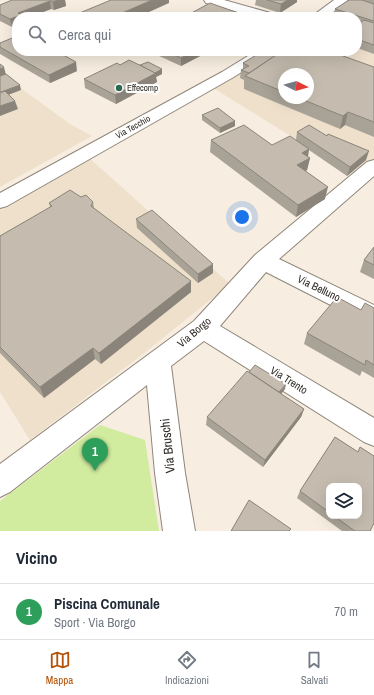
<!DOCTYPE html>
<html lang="it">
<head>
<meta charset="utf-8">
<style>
	:root { --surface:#fff; --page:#f2f2f3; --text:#1f2937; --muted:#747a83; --line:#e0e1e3; --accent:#b45309 }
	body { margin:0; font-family:"Archivo Narrow",sans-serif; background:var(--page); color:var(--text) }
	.controls { position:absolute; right:12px; bottom:12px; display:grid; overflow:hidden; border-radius:8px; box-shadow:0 4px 16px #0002 }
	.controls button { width:36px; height:36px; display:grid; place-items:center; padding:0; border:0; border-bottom:1px solid var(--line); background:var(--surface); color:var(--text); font:20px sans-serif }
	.compass { position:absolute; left:278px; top:68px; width:36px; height:36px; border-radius:50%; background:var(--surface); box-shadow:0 4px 16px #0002; rotate:95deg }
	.you { position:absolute; left:242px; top:217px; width:14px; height:14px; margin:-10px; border:3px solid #fff; border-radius:50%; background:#1a73e8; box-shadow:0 0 0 6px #1a73e833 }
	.badge { display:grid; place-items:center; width:26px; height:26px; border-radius:50%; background:var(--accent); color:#fff; font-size:13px; font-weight:700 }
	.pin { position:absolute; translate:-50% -33px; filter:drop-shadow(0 1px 2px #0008) }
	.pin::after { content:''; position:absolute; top:21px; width:14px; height:12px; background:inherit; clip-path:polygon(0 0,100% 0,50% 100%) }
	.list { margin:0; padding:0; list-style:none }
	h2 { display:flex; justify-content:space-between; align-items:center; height:52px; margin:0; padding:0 16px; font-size:17px }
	h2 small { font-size:13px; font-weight:400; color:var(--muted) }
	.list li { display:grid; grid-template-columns:26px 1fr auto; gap:12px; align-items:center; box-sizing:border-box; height:56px; padding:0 16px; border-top:1px solid var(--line) }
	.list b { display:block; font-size:15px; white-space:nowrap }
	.list p { margin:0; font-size:13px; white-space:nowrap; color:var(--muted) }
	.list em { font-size:13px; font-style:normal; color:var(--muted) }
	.icon { flex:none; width:22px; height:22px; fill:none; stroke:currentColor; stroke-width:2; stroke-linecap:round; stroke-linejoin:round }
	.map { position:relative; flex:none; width:374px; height:531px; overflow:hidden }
	.search { position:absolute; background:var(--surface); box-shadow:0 4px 16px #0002; left:12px; right:12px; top:12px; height:44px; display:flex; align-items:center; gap:10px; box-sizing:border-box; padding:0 14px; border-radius:16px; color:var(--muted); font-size:15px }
	.sheet { height:108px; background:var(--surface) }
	nav { display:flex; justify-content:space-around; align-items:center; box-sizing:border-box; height:56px; border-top:1px solid var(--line); background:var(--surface); font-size:11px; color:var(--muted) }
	nav a { display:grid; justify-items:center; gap:2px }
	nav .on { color:var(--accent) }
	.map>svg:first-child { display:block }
</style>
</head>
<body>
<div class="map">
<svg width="374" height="531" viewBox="0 0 374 531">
	<rect width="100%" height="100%" fill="#f7ede0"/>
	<g fill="#efe0cc" fill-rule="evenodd">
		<path d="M341,5L374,15V163L352,174L213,88L272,51H357V17H325ZM284,74H308V98H284Z"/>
		<polygon points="0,73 70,124 92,136 0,187"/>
		<polygon points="88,157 230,284 143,354 30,440 0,392 0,205"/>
	</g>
	<polygon fill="#d1ec9f" points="100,425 145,440 159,531 0,531 0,501"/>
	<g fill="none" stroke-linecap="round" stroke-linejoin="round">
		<g stroke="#8f867a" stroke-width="2">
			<g id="street">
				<polygon points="204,0 224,0 274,14 276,17 255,17 206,3"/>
				<polygon points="334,0 348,0 327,17 311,17"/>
				<polygon points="256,51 273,51 271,54 232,78 7,206 0,208 0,193 222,72"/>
				<polygon points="374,160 374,176 279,259 374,305 374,326 366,323 266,272 220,326 374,418 374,446 364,442 204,341 171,366 185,473 195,531 163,531 155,473 147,385 10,492 0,497 0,464 194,321 255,255 367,162"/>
			</g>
		</g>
		<use href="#street" fill="#fff" fill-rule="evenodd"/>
	</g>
	<g fill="#a9a296" fill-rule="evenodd">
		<polygon points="65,0 66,6 54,10 51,9 17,17 12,27 0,21 0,5"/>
		<polygon points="256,0 297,0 297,2 280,13 255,5"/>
		<polygon points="349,0 374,0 374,54 357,48 357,17 334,17 335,9"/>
		<polygon points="0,43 77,71 50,83 0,54"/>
		<polygon points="157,51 204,51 204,54 181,66 157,55"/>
		<path d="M243,63L374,67V137L345,125L340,129L244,89V80L240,78L241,70L243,69ZM284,74L308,98H284Z"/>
		<polygon points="120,65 140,65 162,69 162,74 156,77 157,82 116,104 85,88 84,79"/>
		<polygon points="202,115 235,121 235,126 220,133 202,120"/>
		<polygon points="297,132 366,160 347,176 309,150 308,157 310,158 307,170 306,171 325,199 296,217 210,152 211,140 272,145 296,140"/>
		<polygon points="81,197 93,202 94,208 191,292 101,364 95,359 44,398 0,353 0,236 50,207 49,203"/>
		<polygon points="136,219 213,273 198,283 137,228"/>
		<polygon points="374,247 374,279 360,272 364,260"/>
		<polygon points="374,308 374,378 362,371 360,376 304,344 307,333 361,310"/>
		<polygon points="285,389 281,394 304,409 301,417 263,467 206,425 207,417"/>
		<path d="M335,437L358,452L360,447L374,456V523L370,531H342L297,498L300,491ZM329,486H359V516H329Z"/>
	</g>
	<g fill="#8a847a">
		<polygon points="58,0 65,0 66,6 54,10 53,2"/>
		<polygon points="152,0 169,0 169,3 138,17 113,17"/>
		<polygon points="288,0 297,0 297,2 280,13 281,4"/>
		<polygon points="50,1 51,9 31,17 17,17 17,25 12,27 10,19 18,13"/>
		<polygon points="194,51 204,51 204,54 181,66 181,58"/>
		<polygon points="76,62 77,71 50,83 49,75"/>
		<polygon points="4,67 7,79 0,81 0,69"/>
		<polygon points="162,69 162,74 156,77 157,82 116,104 115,95"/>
		<polygon points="20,85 21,90 3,97 1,92"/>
		<polygon points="15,101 18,109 0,116 0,106"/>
		<polygon points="348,112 345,125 340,129 343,116"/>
		<polygon points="235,121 235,126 220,133 220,128"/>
		<polygon points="309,149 307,160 310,158 307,170 295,177 297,165 302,153"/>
		<polygon points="369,151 366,160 347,176 350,167"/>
		<polygon points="328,187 325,199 296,217 298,205"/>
		<polygon points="213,264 213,273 198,283 198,274"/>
		<polygon points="191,281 191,292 101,364 99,353"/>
		<polygon points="93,348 95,359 44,398 40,387"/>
		<polygon points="286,384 285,389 276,400 277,395"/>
		<polygon points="304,409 301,417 263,467 265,460"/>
	</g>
	<g fill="#c5bcaf" stroke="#8a847a">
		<polygon points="12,0 58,0 53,2 50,1 18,13 21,15 10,19 0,14 0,5"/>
		<polygon points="111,0 152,0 113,17 70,17"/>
		<polygon points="267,0 288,0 281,4"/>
		<polygon points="349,0 362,0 374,4 374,21 335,9"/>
		<polygon points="210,3 250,17 184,17"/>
		<polygon points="364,20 374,23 374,45 357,39 357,25"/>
		<polygon points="17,36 17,51 56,51 76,62 49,75 0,47 0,43"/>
		<polygon points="167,51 194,51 181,58"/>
		<polygon points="263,51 282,51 249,73 241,70 249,66 243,63"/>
		<polygon points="282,51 329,51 374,67 374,122 348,112 343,116 299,98 308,98 308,74 284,74 284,92 245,76"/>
		<polygon points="129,60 156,73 115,95 84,79 117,63 120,65"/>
		<polygon points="148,62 162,69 155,73 140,65"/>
		<polygon points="0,64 4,67 0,69"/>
		<polygon points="6,74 20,85 1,92 0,91 0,76"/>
		<polygon points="5,91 15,101 0,106 0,93"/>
		<polygon points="218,108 235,121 220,128 202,115"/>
		<polygon points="244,125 272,145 290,136 309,149 302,153 310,158 297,165 328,187 298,205 211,140"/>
		<polygon points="309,125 327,136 328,134 369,151 350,167 297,132"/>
		<polygon points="70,190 81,197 86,195 93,202 91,206 191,281 99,353 93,348 40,387 0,347 0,236 52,206 49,203"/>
		<polygon points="152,210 213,264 198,274 136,219"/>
		<polygon points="374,247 374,265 364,260"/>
		<polygon points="337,297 361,310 365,303 374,308 374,365 366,360 365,365 307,333"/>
		<polygon points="255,365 286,384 279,392 249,372"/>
		<polygon points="247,371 304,409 265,460 207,417"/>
		<polygon points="335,437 358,452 360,447 374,456 374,523 370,531 355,531 334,516 359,516 359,486 329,486 329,512 300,491"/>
		<polygon points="249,500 291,529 289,531 231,531"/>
	</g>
	<circle fill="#2f6850" stroke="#fff" stroke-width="1.5" cx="119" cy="88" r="4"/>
	<g text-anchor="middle" stroke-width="4" stroke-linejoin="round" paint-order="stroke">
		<g font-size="9" fill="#302c27" stroke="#fff" text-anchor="start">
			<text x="127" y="91">Effecomp</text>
		</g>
		<g font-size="9" fill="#302c27" stroke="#fff">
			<text transform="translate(133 127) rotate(-29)" y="3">Via Tecchio</text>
		</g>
		<g font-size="11" fill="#302c27" stroke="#fff">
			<text transform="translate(319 288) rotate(26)" y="4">Via Belluno</text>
			<text transform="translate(194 332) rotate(-40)" y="4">Via Borgo</text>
			<text transform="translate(289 380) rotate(32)" y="4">Via Trento</text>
		</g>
		<g font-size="13" fill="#302c27" stroke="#fff">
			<text transform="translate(167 446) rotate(-96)" y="5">Via Bruschi</text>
		</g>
	</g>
</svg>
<div class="controls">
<button><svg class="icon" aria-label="layers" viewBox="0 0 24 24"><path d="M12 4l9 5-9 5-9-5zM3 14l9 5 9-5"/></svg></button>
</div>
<svg class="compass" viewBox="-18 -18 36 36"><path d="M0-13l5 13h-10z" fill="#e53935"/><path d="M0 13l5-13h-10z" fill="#747a83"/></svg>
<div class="you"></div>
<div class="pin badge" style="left:95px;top:471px;background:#2e9e5b">1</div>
<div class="search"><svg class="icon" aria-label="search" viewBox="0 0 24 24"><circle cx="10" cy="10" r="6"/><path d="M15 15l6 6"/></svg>Cerca qui</div>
</div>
<section class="sheet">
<h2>Vicino<small></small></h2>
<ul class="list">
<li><span class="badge" style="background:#2e9e5b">1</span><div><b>Piscina Comunale</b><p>Sport · Via Borgo</p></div><em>70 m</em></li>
</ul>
</section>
<nav>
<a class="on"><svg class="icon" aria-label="map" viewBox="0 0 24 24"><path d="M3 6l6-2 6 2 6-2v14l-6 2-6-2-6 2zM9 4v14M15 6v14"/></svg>Mappa</a>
<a><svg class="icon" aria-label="directions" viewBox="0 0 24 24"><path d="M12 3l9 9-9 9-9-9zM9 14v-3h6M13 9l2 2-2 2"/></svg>Indicazioni</a>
<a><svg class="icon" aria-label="saved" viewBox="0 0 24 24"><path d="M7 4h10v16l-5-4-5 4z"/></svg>Salvati</a>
</nav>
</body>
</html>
